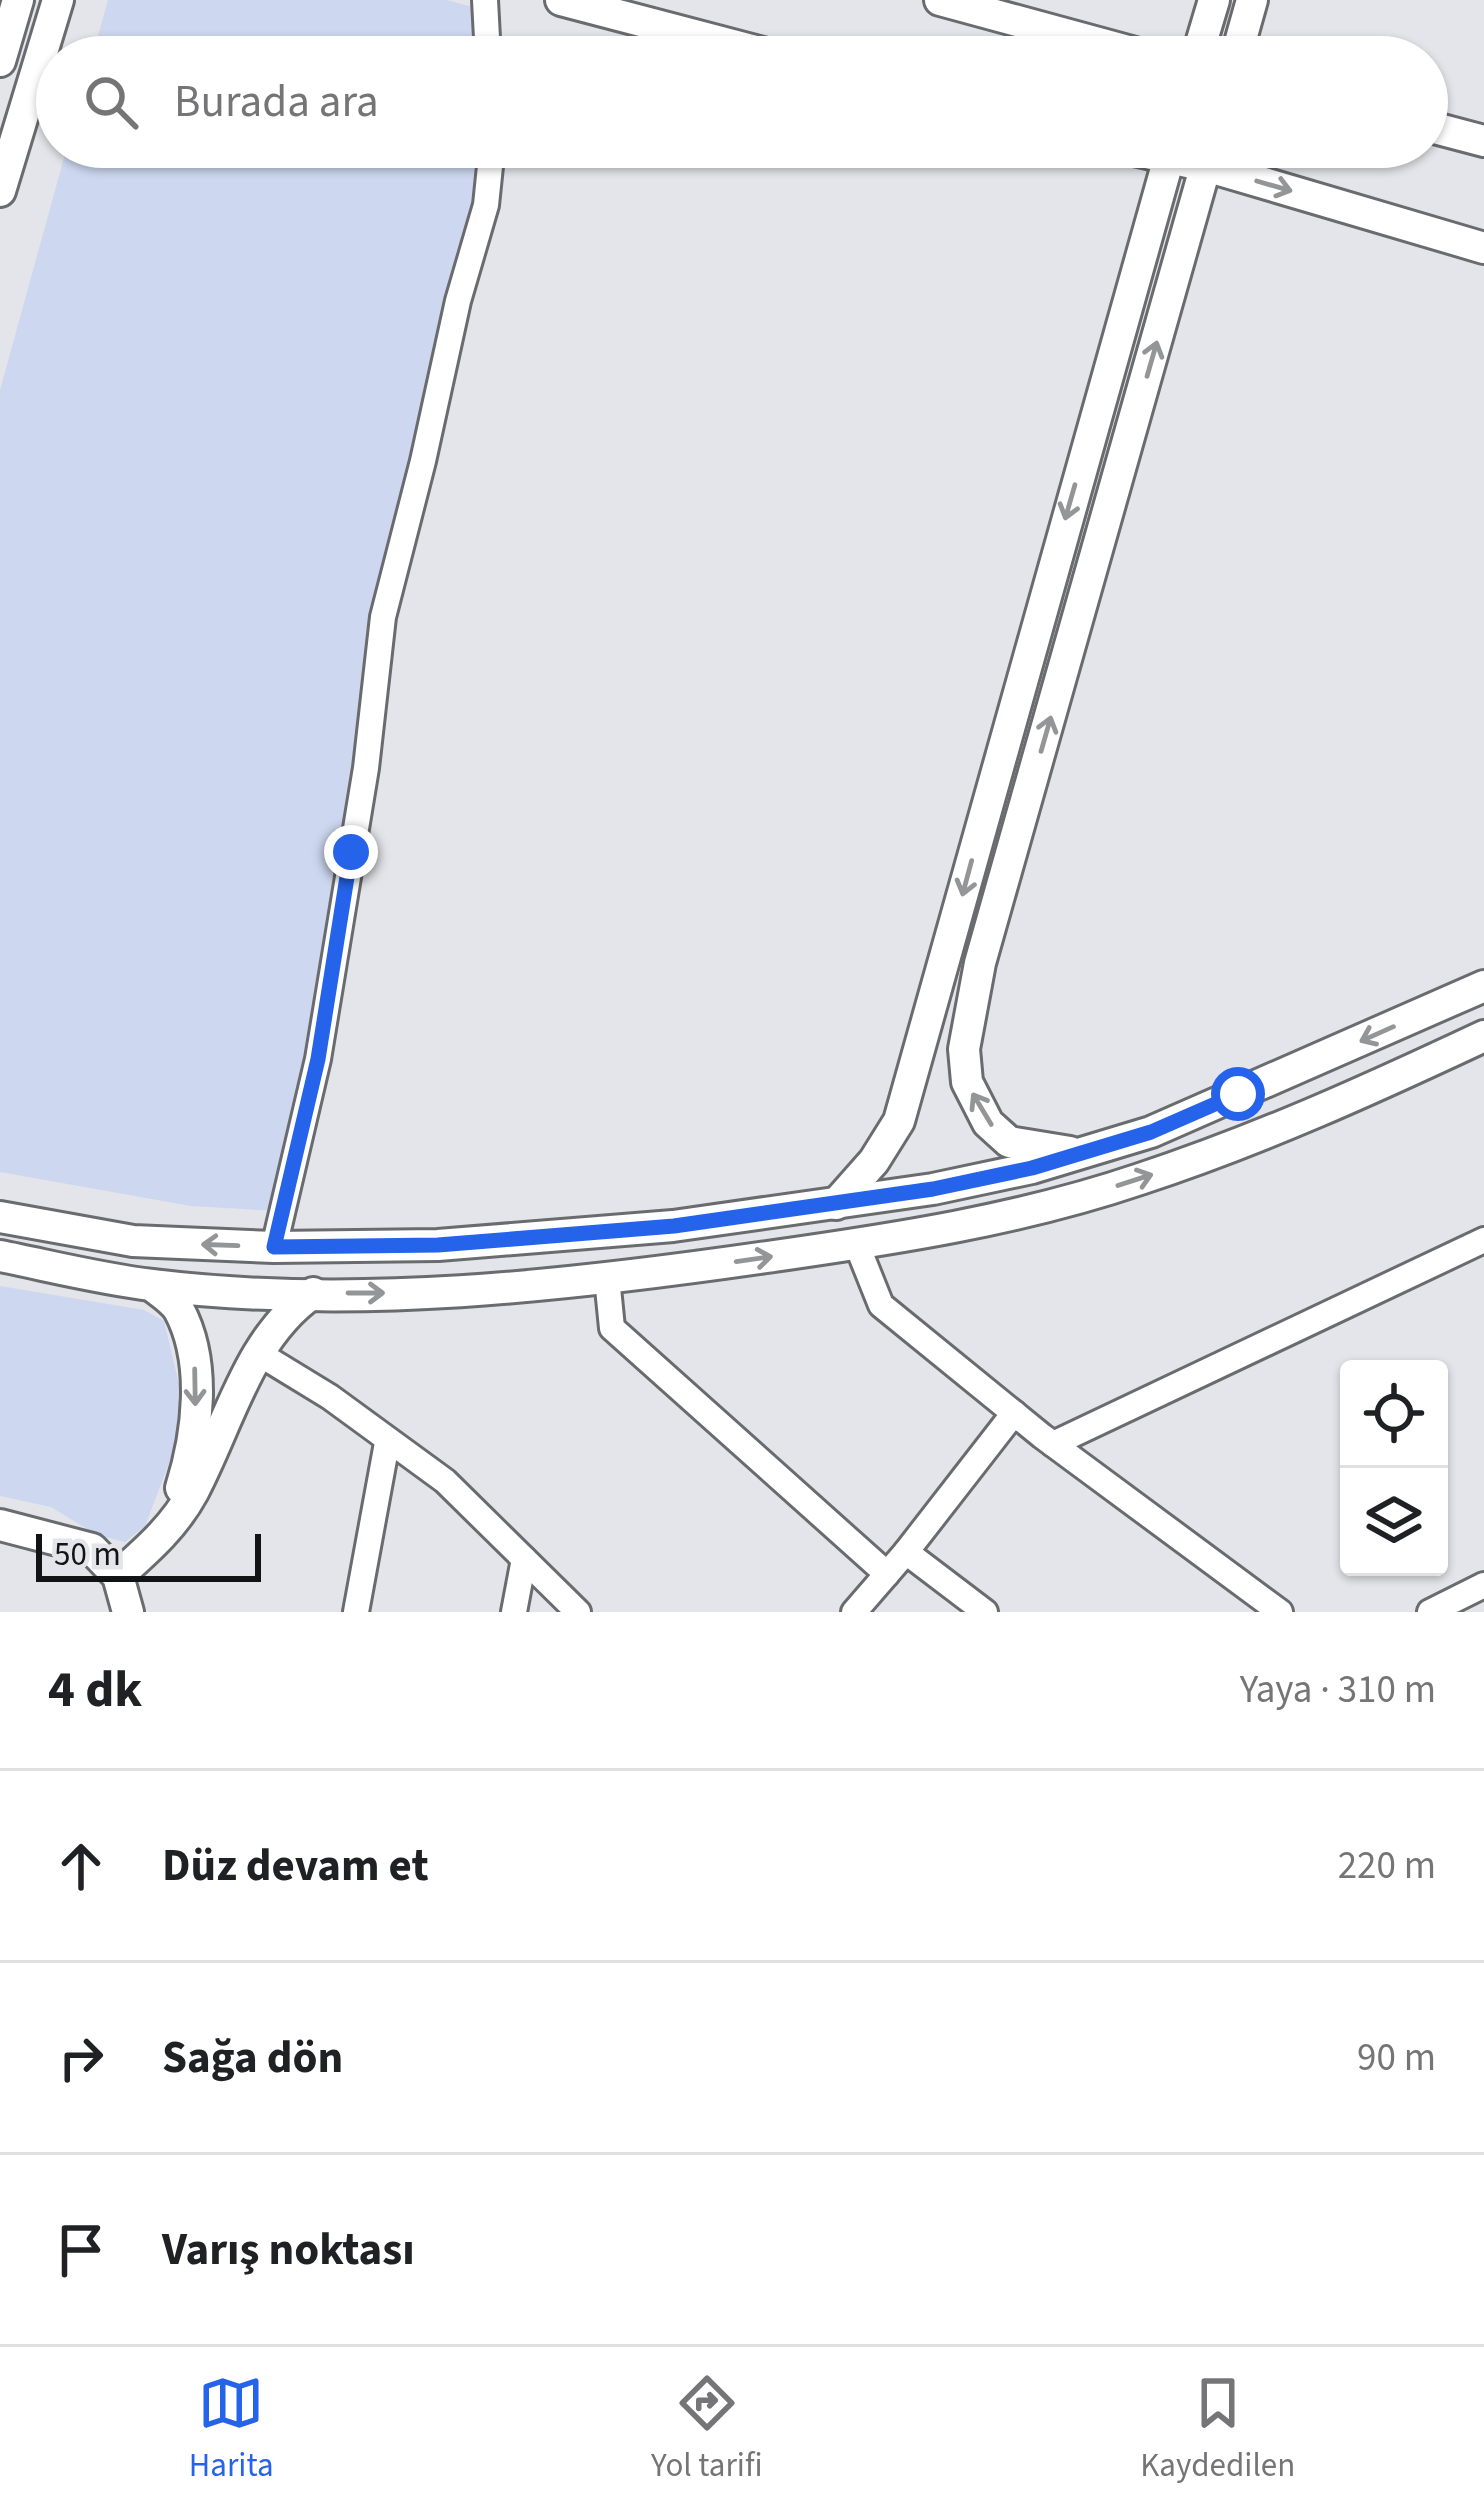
<!DOCTYPE html>
<html lang="tr">
<head>
<meta charset="utf-8">
<style>
	:root { --surface:#fff; --page:#f6f6f6; --text:#202124; --muted:#757577; --line:#e0e0e0; --accent:#2563eb }
	body { margin:0; font-family:"Source Sans 3",sans-serif; background:var(--page); color:var(--text) }
	.controls { position:absolute; right:36px; bottom:36px; display:grid; overflow:hidden; border-radius:12px; box-shadow:0 3px 9px #0004 }
	.controls button { width:108px; height:108px; display:grid; place-items:center; padding:0; border:0; border-bottom:3px solid var(--line); background:var(--surface); color:var(--text); font:60px sans-serif }
	.scale { position:absolute; left:36px; bottom:30px; width:225px; box-sizing:border-box; padding-left:12px; border:6px solid #121315; border-top:0; font-size:33px; line-height:42px; white-space:nowrap; color:#121315; -webkit-text-stroke:9px #e3e5ea; paint-order:stroke }
	.stop { position:absolute; width:36px; height:36px; margin:-27px; border:9px solid #2563eb; border-radius:50%; background:#fff }
	.stop.end { background:#2563eb; border-color:#fff; box-shadow:0 3px 12px #0008 }
	.list { margin:0; padding:0; list-style:none }
	h2 { display:flex; justify-content:space-between; align-items:center; height:156px; margin:0; padding:0 48px; font-size:51px }
	h2 small { font-size:39px; font-weight:400; color:var(--muted) }
	.list li { display:grid; grid-template-columns:78px 1fr auto; gap:36px; align-items:center; box-sizing:border-box; height:192px; padding:0 48px; border-top:3px solid var(--line) }
	.list b { display:block; font-size:45px; white-space:nowrap }
	.list em { font-size:39px; font-style:normal; color:var(--muted) }
	.icon { flex:none; width:66px; height:66px; fill:none; stroke:currentColor; stroke-width:2; stroke-linecap:round; stroke-linejoin:round }
	.map { position:relative; flex:none; width:1484px; height:1612px; overflow:hidden }
	.search { position:absolute; background:var(--surface); box-shadow:0 3px 9px #0004; left:36px; right:36px; top:36px; height:132px; display:flex; align-items:center; gap:30px; box-sizing:border-box; padding:0 42px; border-radius:66px; color:var(--muted); font-size:45px }
	.sheet { height:732px; background:var(--surface) }
	nav { display:flex; justify-content:space-around; align-items:center; box-sizing:border-box; height:168px; border-top:3px solid var(--line); background:var(--surface); font-size:33px; color:var(--muted) }
	nav a { display:grid; justify-items:center; gap:6px }
	nav .on { color:var(--accent) }
	.map>svg:first-child { display:block }
</style>
</head>
<body>
<div class="map">
<svg width="1484" height="1612" viewBox="0 0 1484 1612">
	<rect width="100%" height="100%" fill="#e3e5ea"/>
	<g fill="#cdd7ef">
		<polygon points="108,0 447,0 476,8 479,57 92,57"/>
		<polygon points="67,147 486,147 277,1211 191,1206 0,1172 0,390"/>
		<polygon points="0,1286 144,1310 164,1321 184,1405 171,1458 145,1526 125,1542 97,1535 51,1507 0,1496"/>
	</g>
	<g fill="none" stroke-linecap="round" stroke-linejoin="round">
		<g stroke="#696b6f" stroke-width="30">
			<g id="minor">
				<polyline points="485,0 488,57"/>
				<polyline points="857,1245 881,1305 1042,1436 1280,1612"/>
				<polyline points="274,1247 318,1059 366,768 383,617 423,461 458,301 486,205 492,147"/>
				<polyline points="607,1278 612,1328 887,1574"/>
				<polyline points="258,1353 330,1397 445,1481 578,1612"/>
				<polyline points="1053,1444 1484,1240"/>
				<polyline points="906,1552 985,1612"/>
				<polyline points="356,1612 387,1443"/>
				<polyline points="514,1612 524,1559"/>
				<polyline points="854,1612 906,1552 1014,1413"/>
				<polyline points="1430,1612 1484,1585"/>
			</g>
		</g>
		<g stroke="#696b6f" stroke-width="36">
			<g id="tertiary">
				<polyline points="561,0 778,57"/>
				<polyline points="940,0 1150,57"/>
				<polyline points="1197,57 1214,0"/>
				<polyline points="1236,57 1252,0"/>
				<polyline points="0,61 18,0"/>
				<polyline points="1427,126 1484,141"/>
				<polyline points="1120,147 1206,166 1484,248"/>
				<polyline points="0,191 58,0"/>
				<polyline points="1070,1152 1009,1142 988,1123 967,1082 964,1049 980,963 1211,147"/>
				<polyline points="836,1204 874,1161 899,1121 1172,147"/>
				<polyline points="0,1217 133,1241 274,1247 438,1245 673,1226 933,1189 1032,1168 1151,1132 1484,986"/>
				<path d="M0,1256C50,1266 101,1279 152,1285C355,1310 566,1286 767,1257C894,1239 1019,1220 1140,1179C1259,1140 1371,1089 1484,1036"/>
				<path d="M151,1285C160,1292 173,1300 179,1310C207,1362 198,1434 181,1488"/>
				<polyline points="0,1525 92,1549 118,1576 128,1612"/>
				<path d="M118,1576C147,1550 174,1527 193,1492C229,1424 248,1338 313,1293"/>
			</g>
		</g>
		<use href="#minor" stroke="#fff" stroke-width="24"/>
		<use href="#tertiary" stroke="#fff" stroke-width="30"/>
	</g>
	<defs><path id="oneway-shaft" d="M-6 0H5M1.5-3L5.5 0L1.5 3" fill="none" stroke-width="1.6" stroke-linecap="round" stroke-linejoin="round" transform="scale(3)"/></defs>
	<g stroke="#949596">
		<use href="#oneway-shaft" transform="translate(1274 186) rotate(16)"/>
		<use href="#oneway-shaft" transform="translate(1152 359) rotate(-74)"/>
		<use href="#oneway-shaft" transform="translate(1070 502) rotate(106)"/>
		<use href="#oneway-shaft" transform="translate(1046 734) rotate(-74)"/>
		<use href="#oneway-shaft" transform="translate(967 878) rotate(105)"/>
		<use href="#oneway-shaft" transform="translate(1377 1034) rotate(156)"/>
		<use href="#oneway-shaft" transform="translate(982 1109) rotate(-121)"/>
		<use href="#oneway-shaft" transform="translate(1135 1180) rotate(-18)"/>
		<use href="#oneway-shaft" transform="translate(220 1245) rotate(-178)"/>
		<use href="#oneway-shaft" transform="translate(754 1259) rotate(-8)"/>
		<use href="#oneway-shaft" transform="translate(366 1293)"/>
		<use href="#oneway-shaft" transform="translate(195 1387) rotate(89)"/>
	</g>
	<g fill="none" stroke-linecap="round" stroke-linejoin="round">
		<polyline stroke="#2563eb" stroke-width="15" points="351,852 318,1059 274,1247 438,1245 674,1226 933,1189 1032,1168 1151,1132 1238,1094"/>
	</g>
</svg>
<div class="controls">
<button><svg class="icon" aria-label="locate" viewBox="0 0 24 24"><circle cx="12" cy="12" r="6"/><path d="M12 2v4M12 18v4M2 12h4M18 12h4"/></svg></button>
<button><svg class="icon" aria-label="layers" viewBox="0 0 24 24"><path d="M12 4l9 5-9 5-9-5zM3 14l9 5 9-5"/></svg></button>
</div>
<div class="scale">50 m</div>
<div class="stop" style="left:1238px;top:1094px"></div>
<div class="stop end" style="left:351px;top:852px"></div>
<div class="search"><svg class="icon" aria-label="search" viewBox="0 0 24 24"><circle cx="10" cy="10" r="6"/><path d="M15 15l6 6"/></svg>Burada ara</div>
</div>
<section class="sheet">
<h2>4 dk<small>Yaya · 310 m</small></h2>
<ul class="list">
<li><svg class="icon" aria-label="ahead" viewBox="0 0 24 24"><path d="M12 20V5M6 11l6-6 6 6"/></svg><div><b>Düz devam et</b></div><em>220 m</em></li>
<li><svg class="icon" aria-label="right" viewBox="0 0 24 24"><path d="M7 20v-9h11M14 6l5 5-5 5"/></svg><div><b>Sağa dön</b></div><em>90 m</em></li>
<li><svg class="icon" aria-label="arrive" viewBox="0 0 24 24"><path d="M6 21V4h12l-3 4 3 4H6"/></svg><div><b>Varış noktası</b></div></li>
</ul>
</section>
<nav>
<a class="on"><svg class="icon" aria-label="map" viewBox="0 0 24 24"><path d="M3 6l6-2 6 2 6-2v14l-6 2-6-2-6 2zM9 4v14M15 6v14"/></svg>Harita</a>
<a><svg class="icon" aria-label="directions" viewBox="0 0 24 24"><path d="M12 3l9 9-9 9-9-9zM9 14v-3h6M13 9l2 2-2 2"/></svg>Yol tarifi</a>
<a><svg class="icon" aria-label="saved" viewBox="0 0 24 24"><path d="M7 4h10v16l-5-4-5 4z"/></svg>Kaydedilen</a>
</nav>
</body>
</html>
